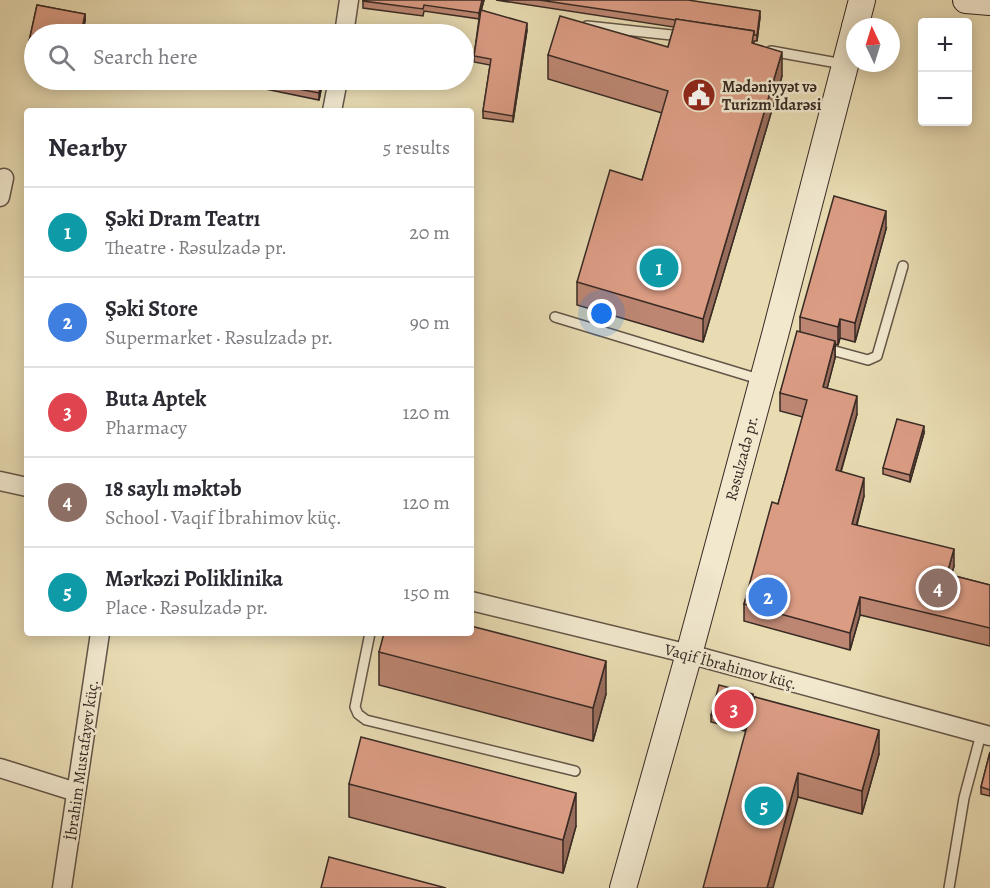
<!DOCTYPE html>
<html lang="en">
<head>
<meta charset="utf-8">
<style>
	:root { --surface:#fff; --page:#f2f2f3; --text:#2b2b33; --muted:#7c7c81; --line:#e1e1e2; --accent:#1a73e8 }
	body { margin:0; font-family:Alegreya,serif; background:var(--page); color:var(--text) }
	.controls { position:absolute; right:18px; top:18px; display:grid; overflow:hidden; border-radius:6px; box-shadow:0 3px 15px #0003 }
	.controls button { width:54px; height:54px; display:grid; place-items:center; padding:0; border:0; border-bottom:2px solid var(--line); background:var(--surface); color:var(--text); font:30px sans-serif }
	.compass { position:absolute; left:846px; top:18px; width:54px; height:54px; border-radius:50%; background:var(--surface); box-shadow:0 3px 15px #0003; rotate:356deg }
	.you { position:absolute; left:602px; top:314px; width:21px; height:21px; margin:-15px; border:4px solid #fff; border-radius:50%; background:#1a73e8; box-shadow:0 0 0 9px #1a73e833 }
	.badge { display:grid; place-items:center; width:39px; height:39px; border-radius:50%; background:var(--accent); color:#fff; font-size:20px; font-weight:700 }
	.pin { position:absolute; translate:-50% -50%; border:3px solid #fff; box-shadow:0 2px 6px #0006 }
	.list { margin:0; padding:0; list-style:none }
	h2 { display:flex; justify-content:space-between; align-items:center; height:78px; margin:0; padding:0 24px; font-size:26px }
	h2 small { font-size:20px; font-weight:400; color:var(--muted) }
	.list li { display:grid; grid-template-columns:39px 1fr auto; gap:18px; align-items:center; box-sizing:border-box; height:90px; padding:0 24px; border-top:2px solid var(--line) }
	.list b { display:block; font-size:22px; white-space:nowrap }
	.list p { margin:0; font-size:20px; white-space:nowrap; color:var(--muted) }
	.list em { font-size:20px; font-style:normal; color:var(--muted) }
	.icon { flex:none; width:33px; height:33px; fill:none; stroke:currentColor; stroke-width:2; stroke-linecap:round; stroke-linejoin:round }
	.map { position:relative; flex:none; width:990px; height:888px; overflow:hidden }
	.search { position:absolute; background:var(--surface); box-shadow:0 3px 15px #0003; left:24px; top:24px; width:450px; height:66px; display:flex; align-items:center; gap:15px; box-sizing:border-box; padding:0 21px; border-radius:33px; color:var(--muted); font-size:22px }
	.panel { position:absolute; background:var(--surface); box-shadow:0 3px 15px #0003; left:24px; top:108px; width:450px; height:528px; border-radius:6px }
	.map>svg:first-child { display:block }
</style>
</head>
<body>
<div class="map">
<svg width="990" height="888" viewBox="0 0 990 888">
	<rect width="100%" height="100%" fill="#e9dcb3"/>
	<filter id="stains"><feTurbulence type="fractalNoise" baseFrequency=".00333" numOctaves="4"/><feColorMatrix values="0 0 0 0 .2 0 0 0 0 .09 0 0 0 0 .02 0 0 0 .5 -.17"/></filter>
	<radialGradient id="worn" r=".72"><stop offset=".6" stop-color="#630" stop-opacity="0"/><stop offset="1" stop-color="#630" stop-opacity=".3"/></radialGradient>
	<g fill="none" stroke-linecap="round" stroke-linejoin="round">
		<g stroke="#645648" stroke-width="12">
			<g id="service">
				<polyline points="587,26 681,36"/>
				<polyline points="771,51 843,64"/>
				<polyline points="555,317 762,380"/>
				<polyline points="824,348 868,360 877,356 903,266"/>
				<polyline points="370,633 355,707 358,714 366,720 575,771"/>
				<polyline points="949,888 964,798 981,734"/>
			</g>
		</g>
		<g stroke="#645648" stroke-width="21">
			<g id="minor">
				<polyline points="344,34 349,0"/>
				<polyline points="332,111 338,80"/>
				<polyline points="0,197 4,178"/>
				<polyline points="0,481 27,487"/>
				<polyline points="471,601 689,654 990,736"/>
				<polyline points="0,768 76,792"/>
				<polyline points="62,888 100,633"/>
			</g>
		</g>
		<g stroke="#382a24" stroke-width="28">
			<g id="secondary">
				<polyline points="966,0 990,2"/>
				<polyline points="855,27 862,0"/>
				<polyline points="623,888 689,654 775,335 855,27"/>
			</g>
		</g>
		<use href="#service" stroke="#f1e8ce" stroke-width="9"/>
		<use href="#minor" stroke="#f1e8ce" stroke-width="18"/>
		<use href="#secondary" stroke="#f1e8ce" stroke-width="26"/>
	</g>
	<g fill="#bc8672" stroke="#382a24" stroke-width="1.5">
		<polygon points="363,0 484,0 481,10 527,30 513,122 483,118 483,111 490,65 474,62 474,56 479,19 424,11 423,16 363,8"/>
		<polygon points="496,0 688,0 760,17 757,41 754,41 754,44 782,76 703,342 577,305 577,282 642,180 662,113 548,79 548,55 668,47 674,27"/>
		<polygon points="37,5 85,14 85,21 82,34 34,34 34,54 28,52 28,46"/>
		<polygon points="260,80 323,80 319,100 260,88"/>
		<polygon points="886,229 855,342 840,338 838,345 835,344 835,358 827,388 857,414 841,472 864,496 857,525 954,566 951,575 990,585 990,646 860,615 850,650 744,621 744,604 778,504 803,417 780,411 780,393 800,332 800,317"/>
		<polygon points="924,433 910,482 883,474 883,468"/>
		<polygon points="379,652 606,694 593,741 379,685"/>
		<polygon points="755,697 879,754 862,814 798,797"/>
		<polygon points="753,700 745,731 711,722 711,715"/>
		<polygon points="990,752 990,796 981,794 981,787"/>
		<polygon points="349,784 576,826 563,873 349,817"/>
	</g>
	<g fill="#996d5c" stroke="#382a24" stroke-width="1.5">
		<polygon points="482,0 484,0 479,19 479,13"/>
		<polygon points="760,11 760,17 757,41 757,35"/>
		<polygon points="85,14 85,21 82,34 81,34"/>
		<polygon points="527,23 527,30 513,122 513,116"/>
		<polygon points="782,52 782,76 703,342 703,319"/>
		<polygon points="322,80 323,80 319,100 319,93"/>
		<polygon points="886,211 886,229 855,342 855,323"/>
		<polygon points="840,319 840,338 838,345 838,327"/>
		<polygon points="835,341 835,358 823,404 823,387"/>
		<polygon points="857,396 857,414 836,488 836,470"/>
		<polygon points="924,426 924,433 910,482 910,475"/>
		<polygon points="864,478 864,496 852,541 852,524"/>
		<polygon points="954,549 954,566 947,592 947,574"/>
		<polygon points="860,597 860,615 850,650 850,633"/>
		<polygon points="606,661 606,694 593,741 593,708"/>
		<polygon points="753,694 753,700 745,731 745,725"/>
		<polygon points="879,730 879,754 862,814 862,791"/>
		<polygon points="798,773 798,797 773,888 767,888"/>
		<polygon points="576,793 576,826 563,873 563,840"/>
	</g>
	<g fill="#db9c84" stroke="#382a24" stroke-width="1.5">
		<polygon points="363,0 482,0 479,13 424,5 423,9 363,1"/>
		<polygon points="539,0 688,0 760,11 757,35 754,35 754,31 676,19 675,20"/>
		<polygon points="37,5 85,14 81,34 34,34 34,47 28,46"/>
		<polygon points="481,10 527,23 513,116 483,111 491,59 474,56"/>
		<polygon points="560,16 668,47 676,19 754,31 752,43 782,52 703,319 577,282 610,170 642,180 668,91 548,55"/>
		<polygon points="260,80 322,80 319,93 260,82"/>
		<polygon points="834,196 886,211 855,323 840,319 838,327 800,317"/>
		<polygon points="797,331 835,341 823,387 857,396 836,470 864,478 852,524 954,549 947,574 990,585 990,628 860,597 850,633 744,604 772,502 778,504 807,400 780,393"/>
		<polygon points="897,419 924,426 910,475 883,468"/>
		<polygon points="471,626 606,661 593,708 379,652 384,633 471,633"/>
		<polygon points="719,685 753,694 745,725 711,715"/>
		<polygon points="755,697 879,730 862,791 798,773 767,888 703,888"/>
		<polygon points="361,737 576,793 563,840 349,784"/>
		<polygon points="990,752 990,790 981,787"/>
		<polygon points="329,857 446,888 321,888"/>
	</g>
	<defs>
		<g id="civic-disc" transform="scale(1.725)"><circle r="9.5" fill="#8f2418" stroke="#f1e8ce"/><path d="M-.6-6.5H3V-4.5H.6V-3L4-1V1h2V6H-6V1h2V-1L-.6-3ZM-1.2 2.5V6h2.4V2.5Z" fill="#fff"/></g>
	</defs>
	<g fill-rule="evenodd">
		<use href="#civic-disc" x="699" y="95"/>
	</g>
	<g text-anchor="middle" stroke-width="5" stroke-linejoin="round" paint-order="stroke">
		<g font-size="16" font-weight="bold" fill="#382a24" stroke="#f1e8ce" text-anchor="start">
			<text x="722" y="92">Mədəniyyət və<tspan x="722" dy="18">Turizm İdarəsi</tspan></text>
		</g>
		<g font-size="16" fill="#382a24" stroke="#f1e8ce">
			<text transform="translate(741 458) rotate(-75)" y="6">Rəsulzadə pr.</text>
			<text transform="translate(731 666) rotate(15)" y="6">Vaqif İbrahimov küç.</text>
			<text transform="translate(81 760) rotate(-82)" y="6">İbrahim Mustafayev küç.</text>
		</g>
	</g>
	<rect width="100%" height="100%" filter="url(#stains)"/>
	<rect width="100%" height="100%" fill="url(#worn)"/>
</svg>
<div class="controls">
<button>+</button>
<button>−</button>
</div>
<svg class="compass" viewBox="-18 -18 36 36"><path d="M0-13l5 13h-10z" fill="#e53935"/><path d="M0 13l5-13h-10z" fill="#7c7c81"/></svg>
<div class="you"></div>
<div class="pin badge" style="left:659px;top:268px;background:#0f9aa8">1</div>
<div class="pin badge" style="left:768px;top:597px;background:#3f7fe0">2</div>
<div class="pin badge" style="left:734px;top:709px;background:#e0444e">3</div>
<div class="pin badge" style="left:938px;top:588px;background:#8d6e63">4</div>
<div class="pin badge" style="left:764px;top:806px;background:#0f9aa8">5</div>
<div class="search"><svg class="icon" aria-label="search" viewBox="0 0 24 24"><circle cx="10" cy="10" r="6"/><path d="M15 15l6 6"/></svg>Search here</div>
<section class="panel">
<h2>Nearby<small>5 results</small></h2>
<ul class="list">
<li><span class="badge" style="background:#0f9aa8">1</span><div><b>Şəki Dram Teatrı</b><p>Theatre · Rəsulzadə pr.</p></div><em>20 m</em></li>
<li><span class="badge" style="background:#3f7fe0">2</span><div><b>Şəki Store</b><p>Supermarket · Rəsulzadə pr.</p></div><em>90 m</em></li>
<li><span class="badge" style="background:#e0444e">3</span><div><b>Buta Aptek</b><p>Pharmacy</p></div><em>120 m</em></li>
<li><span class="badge" style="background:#8d6e63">4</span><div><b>18 saylı məktəb</b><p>School · Vaqif İbrahimov küç.</p></div><em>120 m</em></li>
<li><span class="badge" style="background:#0f9aa8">5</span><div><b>Mərkəzi Poliklinika</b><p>Place · Rəsulzadə pr.</p></div><em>150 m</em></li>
</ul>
</section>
</div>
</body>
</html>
